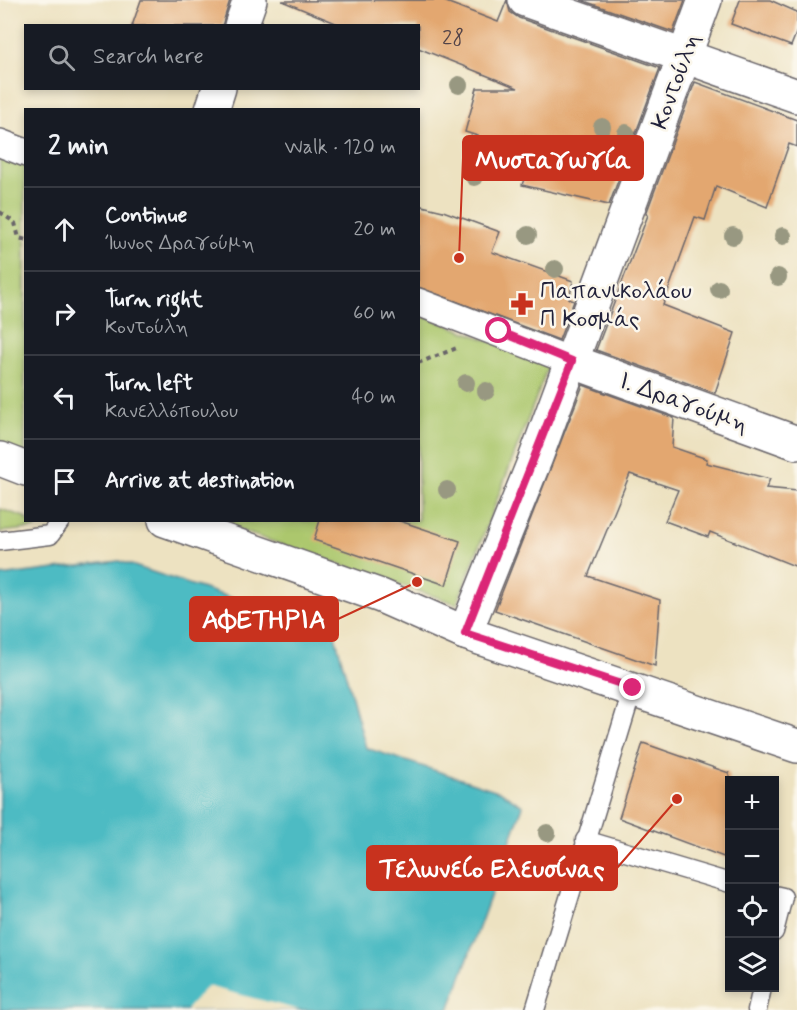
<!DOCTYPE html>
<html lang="en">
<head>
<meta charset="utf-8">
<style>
	:root { --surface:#171b24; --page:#242831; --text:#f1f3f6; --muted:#9ea1a6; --line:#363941 }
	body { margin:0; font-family:Mynerve,sans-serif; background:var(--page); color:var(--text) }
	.controls { position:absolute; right:18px; bottom:18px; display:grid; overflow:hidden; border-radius:0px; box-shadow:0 3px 9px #0003 }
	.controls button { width:54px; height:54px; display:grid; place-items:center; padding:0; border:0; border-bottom:2px solid var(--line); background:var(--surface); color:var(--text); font:30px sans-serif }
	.stop { position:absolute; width:18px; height:18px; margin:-14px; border:4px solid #db2777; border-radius:50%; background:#fff }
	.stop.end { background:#db2777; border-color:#fff; box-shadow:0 2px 6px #0008 }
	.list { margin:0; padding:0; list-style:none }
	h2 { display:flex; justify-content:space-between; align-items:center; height:78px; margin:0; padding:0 24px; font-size:26px }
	h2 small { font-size:20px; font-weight:400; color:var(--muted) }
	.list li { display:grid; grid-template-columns:39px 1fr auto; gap:18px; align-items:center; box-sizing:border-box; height:84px; padding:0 24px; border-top:2px solid var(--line) }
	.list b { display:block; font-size:22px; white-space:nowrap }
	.list p { margin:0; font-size:20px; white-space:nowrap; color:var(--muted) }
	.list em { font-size:20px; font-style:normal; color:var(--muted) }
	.icon { flex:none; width:33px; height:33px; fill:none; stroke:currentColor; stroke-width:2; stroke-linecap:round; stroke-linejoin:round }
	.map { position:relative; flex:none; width:797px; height:1010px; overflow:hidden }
	.search { position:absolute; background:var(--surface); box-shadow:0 3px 9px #0003; left:24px; top:24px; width:396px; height:66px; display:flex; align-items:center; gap:15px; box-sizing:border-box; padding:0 21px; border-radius:0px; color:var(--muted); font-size:22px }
	.panel { position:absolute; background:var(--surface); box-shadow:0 3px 9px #0003; left:24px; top:108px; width:396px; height:414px; border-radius:0px }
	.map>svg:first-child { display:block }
</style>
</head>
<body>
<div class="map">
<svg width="797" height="1010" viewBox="0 0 797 1010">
	<rect width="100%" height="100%" fill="#fbf7ec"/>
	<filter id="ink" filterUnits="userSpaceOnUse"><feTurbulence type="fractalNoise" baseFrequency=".0167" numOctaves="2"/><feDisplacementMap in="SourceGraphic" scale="12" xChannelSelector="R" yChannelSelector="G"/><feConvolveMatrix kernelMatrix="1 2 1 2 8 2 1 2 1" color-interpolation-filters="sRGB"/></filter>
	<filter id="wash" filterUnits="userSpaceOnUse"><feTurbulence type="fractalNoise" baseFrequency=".008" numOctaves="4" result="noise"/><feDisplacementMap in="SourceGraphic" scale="24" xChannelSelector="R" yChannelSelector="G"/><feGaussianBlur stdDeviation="1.35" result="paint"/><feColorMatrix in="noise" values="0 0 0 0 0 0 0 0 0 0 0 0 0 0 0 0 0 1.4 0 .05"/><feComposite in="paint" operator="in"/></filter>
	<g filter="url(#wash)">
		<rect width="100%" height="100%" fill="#ede2c1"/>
		<g fill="#acc76d" stroke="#677454" stroke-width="1.5">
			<polygon points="0,153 25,163 25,456 0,448"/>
			<polygon points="419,314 549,364 457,604 212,521 418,520"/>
			<polygon points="0,509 25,517 26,520 38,521 36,528 0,532"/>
		</g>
		<polygon fill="#4dbbc3" stroke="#386e7f" stroke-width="1.5" points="119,561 334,632 366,748 501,792 523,806 449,1010 0,1010 0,576"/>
		<polygon fill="#ede2c1" points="207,986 299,1010 186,1010"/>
		<g id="blocks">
			<g fill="#e3a76f">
				<polygon points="141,0 230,0 222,26 132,26"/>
				<polygon points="441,0 498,22 507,0 510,12 519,18 660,68 609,205 522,185 533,153 465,132 477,88 518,88 418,48 418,26 343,26 282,1"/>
				<polygon points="581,0 685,0 673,32"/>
				<polygon points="740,0 770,0 797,12 797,31 791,46 731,24"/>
				<polygon points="695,82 797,120 797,147 789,144 767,207 716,186 705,220 695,217 663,305 735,333 715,393 596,350 648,215 646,214"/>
				<polygon points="418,205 443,211 500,232 492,252 573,281 569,299 574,301 559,340 418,287"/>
				<polygon points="583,385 674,418 672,447 707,459 706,463 770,479 766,488 797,491 797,567 710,532 708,537 665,521 678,490 630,474 588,576 660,600 655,666 495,610"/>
				<polygon points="320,520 397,520 460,541 446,585 314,540"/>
				<polygon points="643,743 729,773 729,859 619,818"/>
			</g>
		</g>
	</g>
	<g filter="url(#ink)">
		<use href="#blocks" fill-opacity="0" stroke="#69656a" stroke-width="1.5"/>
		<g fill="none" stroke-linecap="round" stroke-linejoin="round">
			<g stroke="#69656a" stroke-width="21">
				<g id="service">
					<polyline points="0,541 50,535 61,520"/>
					<polyline points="585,840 730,883"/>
					<polyline points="774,895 783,897 774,932"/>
					<polyline points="535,1010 633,688"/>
					<polyline points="757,1010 762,988"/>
				</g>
			</g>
			<g stroke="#69656a" stroke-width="30">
				<g id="pedestrian">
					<polyline points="0,143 26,153"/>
					<polyline points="418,302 571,361"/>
				</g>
			</g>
			<g stroke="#69656a" stroke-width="36">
				<g id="minor">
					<polyline points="525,0 797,96"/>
					<polyline points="571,361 797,443"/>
				</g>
			</g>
			<g stroke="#69656a" stroke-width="36">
				<polyline id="tertiary" points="465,633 797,746"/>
			</g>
			<g stroke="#69656a" stroke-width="36">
				<g id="secondary">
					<polyline points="241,26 250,0"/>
					<polyline points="212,110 219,88"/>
					<polyline points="0,459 26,469"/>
					<polyline points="165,520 381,596 465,633 536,457 705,0"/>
				</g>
			</g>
			<g stroke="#69656a" stroke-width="4" stroke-dasharray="4.5 4.5" stroke-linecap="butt">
				<polyline points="0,212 15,223 19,238 26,240"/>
				<polyline points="418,363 457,348"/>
			</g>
			<use href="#service" stroke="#fff" stroke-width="18"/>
			<use href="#pedestrian" stroke="#fff" stroke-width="27"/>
			<use href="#minor" stroke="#fff" stroke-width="33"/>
			<use href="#tertiary" stroke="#fff" stroke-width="33"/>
			<use href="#secondary" stroke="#fff" stroke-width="33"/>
		</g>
		<g fill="#989881">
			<circle cx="459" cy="85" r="9"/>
			<circle cx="602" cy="127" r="9"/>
			<circle cx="626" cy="133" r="9"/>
			<circle cx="474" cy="177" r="9"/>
			<circle cx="528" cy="235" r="9"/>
			<circle cx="733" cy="236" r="9"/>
			<circle cx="783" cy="236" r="9"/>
			<circle cx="555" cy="269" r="9"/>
			<circle cx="778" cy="277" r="9"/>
			<circle cx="719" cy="289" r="9"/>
			<circle cx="466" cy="383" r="9"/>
			<circle cx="486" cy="391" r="9"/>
			<circle cx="447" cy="490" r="9"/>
			<circle cx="547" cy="833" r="9"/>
		</g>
	</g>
	<g fill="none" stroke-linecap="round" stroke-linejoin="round" filter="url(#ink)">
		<polyline stroke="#db2777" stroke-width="8" points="499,331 572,361 465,633 633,688"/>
	</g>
	<defs>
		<g id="pharmacy-bare" transform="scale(1.8)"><path d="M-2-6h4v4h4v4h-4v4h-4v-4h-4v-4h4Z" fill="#c8321e" stroke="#fbf7ec" stroke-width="2.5" paint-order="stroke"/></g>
	</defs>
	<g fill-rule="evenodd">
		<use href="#pharmacy-bare" x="522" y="304"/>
	</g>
	<g text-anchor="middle" stroke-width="5" stroke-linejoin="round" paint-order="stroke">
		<g font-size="21" fill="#524348">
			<text x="453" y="44">28</text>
		</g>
		<g font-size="24" fill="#22223b" stroke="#fbf7ec">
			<text transform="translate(675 81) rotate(-70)" y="8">Κοντούλη</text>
			<text transform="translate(684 402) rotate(20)" y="8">Ι. Δραγούμη</text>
		</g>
		<g font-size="24" fill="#22223b" stroke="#fbf7ec" text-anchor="start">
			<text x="540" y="298">Παπανικολάου<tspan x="540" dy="28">Π Κοσμάς</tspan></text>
		</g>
	</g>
	<path fill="none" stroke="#c8321e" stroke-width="2" d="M459 258L463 158M417 582L338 619M677 799L617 868"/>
	<g fill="#c8321e" stroke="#fbf7ec" stroke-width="2">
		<circle cx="459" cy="258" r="6"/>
		<circle cx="417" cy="582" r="6"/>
		<circle cx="677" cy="799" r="6"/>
	</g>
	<g fill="#c8321e" stroke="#c8321e" stroke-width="2">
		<rect x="463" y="136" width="180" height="44" rx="6"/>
		<rect x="190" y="597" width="148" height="44" rx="6"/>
		<rect x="367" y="846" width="250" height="44" rx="6"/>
	</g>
	<g font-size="26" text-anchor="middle" font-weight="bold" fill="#fff">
		<text x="553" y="168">Μυσταγωγία</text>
		<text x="264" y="628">ΑΦΕΤΗΡΙΑ</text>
		<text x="492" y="877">Τελωνείο Ελευσίνας</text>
	</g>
</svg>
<div class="controls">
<button>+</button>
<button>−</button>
<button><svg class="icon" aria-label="locate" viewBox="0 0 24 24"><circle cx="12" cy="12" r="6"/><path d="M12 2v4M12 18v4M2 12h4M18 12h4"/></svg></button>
<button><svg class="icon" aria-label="layers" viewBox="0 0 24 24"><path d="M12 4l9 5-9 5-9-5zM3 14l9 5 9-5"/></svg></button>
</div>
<div class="stop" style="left:499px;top:331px"></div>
<div class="stop end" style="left:633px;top:688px"></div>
<div class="search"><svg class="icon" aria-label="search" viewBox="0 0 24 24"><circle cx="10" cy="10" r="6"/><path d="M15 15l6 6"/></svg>Search here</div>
<section class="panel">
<h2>2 min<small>Walk · 120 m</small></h2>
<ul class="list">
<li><svg class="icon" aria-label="ahead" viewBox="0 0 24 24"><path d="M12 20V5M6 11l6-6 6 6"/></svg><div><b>Continue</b><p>Ίωνος Δραγούμη</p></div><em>20 m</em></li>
<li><svg class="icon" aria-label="right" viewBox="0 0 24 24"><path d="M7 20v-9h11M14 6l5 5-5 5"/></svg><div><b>Turn right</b><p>Κοντούλη</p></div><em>60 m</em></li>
<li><svg class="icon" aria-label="left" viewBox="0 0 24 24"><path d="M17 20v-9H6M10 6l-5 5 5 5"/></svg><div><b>Turn left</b><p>Κανελλόπουλου</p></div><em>40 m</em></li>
<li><svg class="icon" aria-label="arrive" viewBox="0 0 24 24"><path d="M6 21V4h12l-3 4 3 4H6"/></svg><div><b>Arrive at destination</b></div></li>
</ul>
</section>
</div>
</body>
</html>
